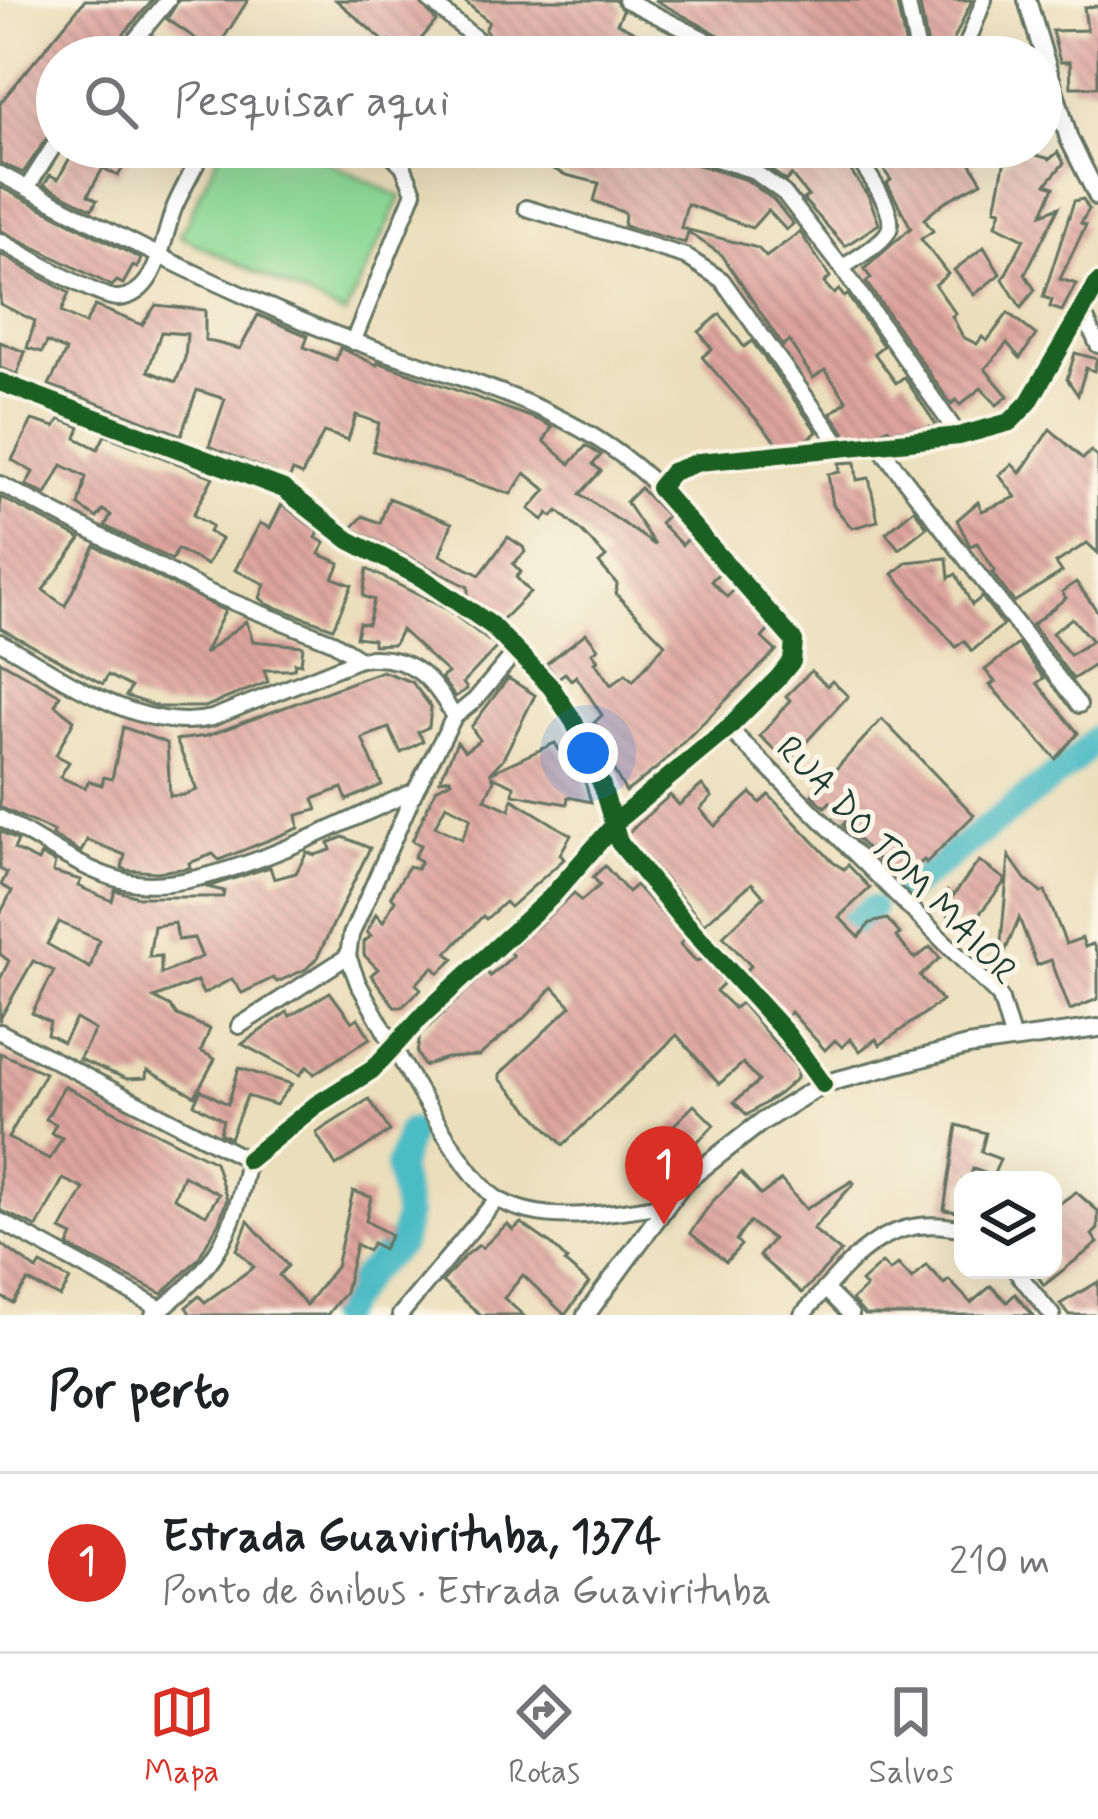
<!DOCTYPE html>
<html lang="pt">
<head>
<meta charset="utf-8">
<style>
	:root { --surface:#fff; --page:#f2f2f2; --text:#202124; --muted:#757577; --line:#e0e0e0; --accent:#d93025 }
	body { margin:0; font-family:Mynerve,sans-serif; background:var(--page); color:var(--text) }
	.controls { position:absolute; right:36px; bottom:36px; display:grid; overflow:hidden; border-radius:24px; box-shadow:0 12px 48px #0002 }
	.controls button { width:108px; height:108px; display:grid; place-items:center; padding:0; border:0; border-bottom:3px solid var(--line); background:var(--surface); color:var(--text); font:60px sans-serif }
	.you { position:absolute; left:588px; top:753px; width:42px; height:42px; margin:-30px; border:9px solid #fff; border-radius:50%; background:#1a73e8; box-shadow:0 0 0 18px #1a73e833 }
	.badge { display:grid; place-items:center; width:78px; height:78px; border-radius:50%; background:var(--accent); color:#fff; font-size:39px; font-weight:700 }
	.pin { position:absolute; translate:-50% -99px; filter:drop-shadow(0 3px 6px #0008) }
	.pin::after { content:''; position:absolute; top:63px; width:42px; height:36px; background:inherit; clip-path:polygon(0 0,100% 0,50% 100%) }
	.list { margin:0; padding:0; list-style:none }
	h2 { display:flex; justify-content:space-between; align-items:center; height:156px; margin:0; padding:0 48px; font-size:51px }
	h2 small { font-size:39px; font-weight:400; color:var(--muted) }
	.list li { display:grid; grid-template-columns:78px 1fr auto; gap:36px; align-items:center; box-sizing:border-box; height:180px; padding:0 48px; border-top:3px solid var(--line) }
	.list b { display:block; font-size:45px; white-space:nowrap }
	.list p { margin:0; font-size:39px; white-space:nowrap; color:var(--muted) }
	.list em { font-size:39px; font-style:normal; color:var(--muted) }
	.icon { flex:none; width:66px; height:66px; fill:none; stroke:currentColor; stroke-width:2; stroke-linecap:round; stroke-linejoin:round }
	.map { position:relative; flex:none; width:1098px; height:1315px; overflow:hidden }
	.search { position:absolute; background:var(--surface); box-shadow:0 12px 48px #0002; left:36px; right:36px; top:36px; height:132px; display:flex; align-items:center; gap:30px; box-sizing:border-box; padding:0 42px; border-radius:66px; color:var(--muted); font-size:45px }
	.sheet { height:336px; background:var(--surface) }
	nav { display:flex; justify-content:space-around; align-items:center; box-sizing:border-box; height:168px; border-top:3px solid var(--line); background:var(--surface); font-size:33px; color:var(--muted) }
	nav a { display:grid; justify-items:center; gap:6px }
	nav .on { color:var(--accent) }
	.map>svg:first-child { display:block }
</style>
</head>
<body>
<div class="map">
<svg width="1098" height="1315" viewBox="0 0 1098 1315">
	<defs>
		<pattern id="building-back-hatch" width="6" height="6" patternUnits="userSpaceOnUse" patternTransform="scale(3)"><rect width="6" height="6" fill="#dea49e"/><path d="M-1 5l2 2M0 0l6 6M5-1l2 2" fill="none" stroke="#b38782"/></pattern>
	</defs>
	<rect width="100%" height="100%" fill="#fcf5e5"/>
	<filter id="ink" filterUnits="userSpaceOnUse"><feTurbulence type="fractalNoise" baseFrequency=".00833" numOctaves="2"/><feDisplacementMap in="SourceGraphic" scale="24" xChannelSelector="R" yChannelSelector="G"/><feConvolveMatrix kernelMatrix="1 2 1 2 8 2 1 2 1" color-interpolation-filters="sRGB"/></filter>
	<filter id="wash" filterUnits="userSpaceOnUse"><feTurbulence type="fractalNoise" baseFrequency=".004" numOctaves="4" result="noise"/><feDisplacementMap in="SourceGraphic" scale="48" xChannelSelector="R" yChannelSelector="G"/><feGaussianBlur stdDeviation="2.7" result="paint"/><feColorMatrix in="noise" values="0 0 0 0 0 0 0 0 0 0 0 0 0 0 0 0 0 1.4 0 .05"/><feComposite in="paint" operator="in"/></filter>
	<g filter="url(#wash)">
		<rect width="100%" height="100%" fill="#ebdebb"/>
		<polygon fill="#8ed996" stroke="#568b65" stroke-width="3" points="222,147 297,147 401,197 345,315 180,236"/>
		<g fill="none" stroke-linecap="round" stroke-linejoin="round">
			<g stroke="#4cbbc4" stroke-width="27">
				<polyline points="903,892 1072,763 1098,737"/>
				<polyline points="821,947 871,909"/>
				<polyline points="338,1315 367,1273 401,1243 407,1215 398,1167 410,1131"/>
			</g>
		</g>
		<g id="blocks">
			<g fill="url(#building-back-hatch)" fill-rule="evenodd">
				<polygon points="85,0 153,0 104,57 57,57 57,123 23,173 0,163 0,103"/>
				<polygon points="179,0 248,0 215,52 167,19"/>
				<polygon points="336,0 418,0 436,21 407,56 390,41 387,44"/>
				<polygon points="463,0 615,0 623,11 617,23 657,43 650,57 510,57 485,30 489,22"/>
				<polygon points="655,0 896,0 908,57 759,57"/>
				<polygon points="919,0 972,0 946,57 930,57"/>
				<polygon points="1098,6 1098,87 1071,87 1070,62 1060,62 1052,31 1087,30 1084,7"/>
				<polygon points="153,36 183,57 136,57"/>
				<polygon points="76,147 135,147 118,176 103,168 88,195 97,200 92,209 44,185 50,175 58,179"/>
				<polygon points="508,147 626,147 664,156 667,147 675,158 747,180 774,200 793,224 786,230 768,210 752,228 687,204 681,228 758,248 766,257 800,232 830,277 824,283 834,294 839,290 844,297 847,295 883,346 874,353 896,383 904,377 937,426 891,431 888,428 881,432 847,436 831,413 847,401 825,370 813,378 789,341 783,346 722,255 688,232 685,243 624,226 625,213 594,201 599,183 566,175"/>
				<polygon points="735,147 834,147 869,197 879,224 845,246 803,199 808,196 791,175 786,181 757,160 759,157"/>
				<polygon points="882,147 928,147 935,159 953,147 961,147 982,182 944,202 924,219 933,231 921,239 948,274 935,285 956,314 952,316 963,337 977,344 982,337 987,341 1008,313 1036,335 1020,358 1007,343 985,369 1008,396 997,405 981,388 960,405 956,400 951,404 866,282 871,278 864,269 911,228 887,183 891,180 881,166 891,159"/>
				<polygon points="1009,147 1050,159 1058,152 1064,163 1046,184 1054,187 1042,214 1059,207 1025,274 1035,290 1021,308 1003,279 1024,239 996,225 1001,210 995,209 1004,164 1013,155"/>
				<polygon points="0,187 141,259 137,268 133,266 123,284 117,281 112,286 0,230"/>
				<polygon points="1083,199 1089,209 1081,223 1086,225 1060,279 1076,284 1062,311 1050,307 1052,300 1043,297 1074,201"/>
				<polygon points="984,247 1000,274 974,295 954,270"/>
				<path d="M0,254L69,293L61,312L85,324L95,306L142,325L156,305L205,310V340L240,349L258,315L308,336L304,347L336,360L340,348L377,365L378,362L539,420L552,427L544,441L570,464L586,446L601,455L593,464L601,471L580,494L655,545L626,502L640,488L667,516L660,523L682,545L688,539L719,573L711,581L727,597L734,590L769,630L762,638L776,651L657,768L626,792L603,751L614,742L594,723L602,715L576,676L571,680L565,673L558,678L546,664L586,633L598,648L592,653L598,660L595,662L611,685L626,674L633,681L665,644L616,594L617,584L599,563L606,557L581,531L558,511L552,517L548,513L543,520L529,509L546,490L525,473L511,494L373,451L379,423L356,415L348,440L324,432L302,475L293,471L289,479L209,446L225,399L197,390L181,435L49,385L66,351L47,342L42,352L27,348L35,321L0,304ZM161,332L187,334L185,358L176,382L148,371Z"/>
				<polygon points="720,314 744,347 752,341 817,432 807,440 777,443 702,357 712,349 699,332"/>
				<polygon points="0,342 25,352 17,374 0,368"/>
				<polygon points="1075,353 1097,359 1094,371 1086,368 1078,395 1067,379"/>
				<polygon points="60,419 80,427 76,438 98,449 105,435 213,477 193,515 212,526 209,532 221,539 207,565 177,549 172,560 105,526 111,515 103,510 97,518 79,506 86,477 62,465 46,495 26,485 33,472 12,460 32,420 55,427"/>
				<polygon points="1050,429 1083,459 1091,451 1098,458 1098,553 1087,543 1056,563 1062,572 1014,602 992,573 995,571 977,543 970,546 957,520 978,502 982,511 1016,497 999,475 1012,464 1020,473"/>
				<polygon points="855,462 857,480 869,478 878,521 852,528 833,505 828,474 840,472 839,463"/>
				<polygon points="0,497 81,539 43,590 65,606 95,546 225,611 204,654 246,621 253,641 303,646 301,664 295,663 294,669 287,670 264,670 268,682 205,707 159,707 126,696 131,687 108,675 103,684 0,628"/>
				<polygon points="389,498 452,523 440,555 480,575 508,537 523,547 525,552 513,564 521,572 516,577 530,592 502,620 468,595 468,587 352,528 363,516 380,523"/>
				<polygon points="282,504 319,532 316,538 325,543 319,554 340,563 333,578 352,585 333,628 267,604 260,598 265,584 235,570 260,523 270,528"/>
				<polygon points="914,509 927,527 899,549 886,533"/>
				<polygon points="947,558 949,578 956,574 972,605 982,597 1003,625 972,651 964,641 956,647 893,574 907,562"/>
				<polygon points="367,569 448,610 497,647 463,683 467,689 455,697 441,678 448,673 401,630 394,644 373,645 373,639 356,637 359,623 368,624 374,600 363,596"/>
				<path d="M1076,582L1098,612V663L1073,679L1032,625L1066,598L1062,592ZM1072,618L1092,641L1070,655L1052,633Z"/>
				<polygon points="1018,644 1044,678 1037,683 1078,733 1056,759 990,685 995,682 985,670"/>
				<polygon points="0,661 60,695 55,705 74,720 56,755 69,762 60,777 85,788 89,781 102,785 104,777 112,779 123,727 167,743 170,796 184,795 197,790 176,740 207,736 382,671 412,682 431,707 429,727 418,732 423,741 401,753 389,728 362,738 382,785 347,800 342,788 313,799 317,810 297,815 299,828 219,860 213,854 189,863 190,868 156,872 127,870 122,868 125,855 87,840 81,852 52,835 54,832 0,807"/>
				<polygon points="811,671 827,686 832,681 848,696 788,762 760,736 790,700 786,696"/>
				<path d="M508,678L535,695L503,759L490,773L555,743L573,773L582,772L591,802L568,797L567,804L513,794L514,786L492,776L494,780L485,799L510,810L512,799L571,835L560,854L564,859L510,907L505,902L486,919L483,916L447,953L454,959L439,973L433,967L416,984L421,989L402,1007H395L371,975L378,969L364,955V942L371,936L367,932L376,914L383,922L395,900L391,896L409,866L417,869L421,861L414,857L421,845L412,841L436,789L451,781L450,778L440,780L457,742L465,751L480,740L471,727ZM446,805L471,818L462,839L435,826Z"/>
				<polygon points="882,719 974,815 926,863 924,860 900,881 843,825 851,816 830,802 825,807 812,795"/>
				<polygon points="702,785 712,797 700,809 715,826 751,793 760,803 769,795 834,863 844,869 848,865 870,888 839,917 859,937 870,923 887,919 900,934 896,937 915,959 930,947 940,958 920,976 942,1001 880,1045 876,1039 860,1051 850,1039 842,1047 835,1040 825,1050 791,1012 786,1017 745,971 751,966 723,936 764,897 752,883 704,924 629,837 628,833 670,795 679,805"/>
				<path d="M0,831L18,841L14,849L38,861L41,855L55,863L53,872L81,880L78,886L112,901L115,890L138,897H223L224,891L207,887L270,867L274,879L296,873L307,852L315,855L331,850L329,843L343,837L370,848L317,958L306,969L277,982L273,978L242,993L232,979L203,994L197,981L154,998L171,1007L177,1015L210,1029L201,1051L215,1059L195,1096L147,1070L146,1078L127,1079L79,1059L95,1030L76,1019L63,1042L47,1034L50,1022L32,1013L54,971L33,961L0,1019V979L9,961L0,954V914L12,891L1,885L7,873L0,869ZM59,922L99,940L90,968L47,944ZM175,923L178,940L194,938L202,957L161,974V956L149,957L154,926Z"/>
				<polygon points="1009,856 1026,880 1041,893 1045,891 1066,944 1082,938 1085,947 1093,944 1098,956 1098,999 1070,1010 1051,960 1037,965 1019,918 1004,954 1000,953"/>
				<polygon points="979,861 1006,880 970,926 961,919 957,925 936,902 947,891 953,896"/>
				<polygon points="605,866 628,892 636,885 685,939 680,944 696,961 703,959 724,983 716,991 734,1008 741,1003 797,1068 797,1078 779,1094 747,1115 734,1102 759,1081 743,1063 719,1084 677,1035 563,1145 500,1079 500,1074 571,1006 553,987 529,1014 479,1056 446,1058 424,1066 417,1053 420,1035 487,972 490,976 513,956 509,952 574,893 581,901 600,885 593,877"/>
				<polygon points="330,992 352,1022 358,1018 370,1038 314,1074 307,1066 300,1075 242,1044 287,1012 290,1016"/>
				<path d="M0,1053L45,1073L8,1138L29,1149L50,1159L62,1138L51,1133L56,1124L46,1119L64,1086L215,1162L227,1199L219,1222L198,1259L162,1294L68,1246L73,1236L61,1230L84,1189L63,1179L37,1227L0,1210ZM183,1175L219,1194L206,1215L174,1198Z"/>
				<polygon points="239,1068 292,1084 276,1105 247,1096 230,1138 220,1133 223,1120 194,1104 201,1090 228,1104"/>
				<polygon points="369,1099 390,1131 336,1166 316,1133"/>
				<polygon points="694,1105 714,1125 687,1152 667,1132"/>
				<polygon points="957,1125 986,1133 981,1152 1000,1159 993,1176 973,1169 969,1180 963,1180 958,1212 944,1210"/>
				<polygon points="741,1173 761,1195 781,1180 806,1209 852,1181 854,1183 813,1229 841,1252 802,1293 759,1256 773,1239 750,1222 736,1240 741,1245 726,1262 690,1233 712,1202"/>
				<polygon points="353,1191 371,1197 366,1221 391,1235 383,1249 373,1243 368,1251 356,1244 345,1292 327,1315 191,1315 186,1307 199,1296 205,1302 254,1267 237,1250 248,1221 288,1266 279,1275 306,1305 336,1267"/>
				<polygon points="1076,1192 1098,1211 1098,1229 1092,1235 1098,1243 1044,1285 1033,1270 1053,1270 1053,1208"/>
				<polygon points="521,1223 552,1245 567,1260 565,1263 589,1283 565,1315 523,1275 504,1298 523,1315 481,1315 442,1282 465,1256 479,1245 482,1248 507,1224 513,1230"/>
				<polygon points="0,1243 37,1270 41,1264 70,1280 60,1297 28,1281 13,1303 0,1296"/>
				<polygon points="882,1263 890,1271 898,1264 912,1279 926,1265 944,1284 949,1280 971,1303 991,1286 1007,1302 1015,1294 1033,1315 865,1315 852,1300 866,1287 861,1282"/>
				<polygon points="1098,1282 1098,1315 1069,1315 1060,1304"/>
			</g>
		</g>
	</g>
	<g filter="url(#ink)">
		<use href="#blocks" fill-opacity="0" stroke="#667563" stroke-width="3"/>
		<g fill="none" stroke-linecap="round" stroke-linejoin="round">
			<g stroke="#667563" stroke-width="20">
				<g id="minor">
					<polyline points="429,0 498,57"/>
					<polyline points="626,0 740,57"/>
					<polyline points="907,0 919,57"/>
					<polyline points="121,57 168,0"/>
					<polyline points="252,57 262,54 271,57"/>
					<polyline points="962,57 984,0"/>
					<polyline points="678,147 752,170 784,193 842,268 959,436"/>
					<path d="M0,174C106,230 211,284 322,329C436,376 570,397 659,488"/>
					<polyline points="27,188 57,141"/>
					<polyline points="526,208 685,256 722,280 842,448"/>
					<path d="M0,241C21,252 100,300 119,298C160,294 163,233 175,206C184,186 195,167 205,147"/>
					<path d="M842,268C856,258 879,246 888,232C900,213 861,164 850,147"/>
					<polyline points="1082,310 1098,345"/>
					<polyline points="353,342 414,192 403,166 384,147"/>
					<polyline points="0,382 284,489 349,540 422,578 491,625 551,687 574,722 601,783 619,842 682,919 787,1034 823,1084"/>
					<polyline points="879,446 1079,705"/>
					<polyline points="0,484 208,592 333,642 360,659"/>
					<path d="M0,642C62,676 140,735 212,718L360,659C409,653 433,677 454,717"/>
					<path d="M517,650L475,700L454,717L415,791L351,935L348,956L358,983C384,1028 461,1178 499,1200C548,1227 612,1212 663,1205"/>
					<polyline points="728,728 1000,997 1013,1040"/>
					<path d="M0,818C39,839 82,871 125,881C201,900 342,821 415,791"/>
					<polyline points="239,1026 348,956"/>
					<polyline points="0,1032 248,1160"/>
					<polyline points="248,1160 316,1105 372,1070 423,1015 551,897 621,817 728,728 778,678 792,661 794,641 659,488 672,472 699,462 959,436 1010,422 1029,402 1098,283"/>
					<polyline points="0,1221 161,1309"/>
					<polyline points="1015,1270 1052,1315"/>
					<polyline points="825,1289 851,1315"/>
					<path d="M153,1315C215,1270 234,1235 248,1160"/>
					<polyline points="400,1315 497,1199"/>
					<path d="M802,1315C849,1263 884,1210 963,1229"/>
				</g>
			</g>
			<g stroke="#667563" stroke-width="22">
				<g id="tertiary">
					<polyline points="1027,0 1069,139 1098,197"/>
					<polyline points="586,1315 683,1183 760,1123 823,1084 967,1046 1098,1028"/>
				</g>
			</g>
			<use href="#minor" stroke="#fff" stroke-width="14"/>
			<use href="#tertiary" stroke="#fff" stroke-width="16"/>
			<g stroke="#fcf5e5" stroke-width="26">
				<g id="cycleway">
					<polyline points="0,382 284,489 349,540 422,578 491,625 551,687 574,722 601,783 619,842 682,919 787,1034 823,1084"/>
					<polyline points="248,1160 316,1105 372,1070 423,1015 551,897 621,817 728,728 778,678 792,661 794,641 659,488 672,472 699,462 959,436 1010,422 1029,402 1098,283"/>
				</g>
			</g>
			<use href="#cycleway" stroke="#1b5e20" stroke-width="18"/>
		</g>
	</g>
	<g text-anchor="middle" stroke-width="10" stroke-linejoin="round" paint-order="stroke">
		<g font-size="36" fill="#1f3d34" stroke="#fcf5e5">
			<text transform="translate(898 859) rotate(46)" y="13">RUA DO TOM MAIOR</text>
		</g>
	</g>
</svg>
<div class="controls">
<button><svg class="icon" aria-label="layers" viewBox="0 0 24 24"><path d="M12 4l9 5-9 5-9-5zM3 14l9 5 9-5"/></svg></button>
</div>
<div class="you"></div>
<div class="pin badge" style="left:664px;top:1225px">1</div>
<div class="search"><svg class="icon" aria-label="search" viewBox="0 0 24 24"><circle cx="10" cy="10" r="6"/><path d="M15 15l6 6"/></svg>Pesquisar aqui</div>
</div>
<section class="sheet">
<h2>Por perto<small></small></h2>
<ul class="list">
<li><span class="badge">1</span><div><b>Estrada Guavirituba, 1374</b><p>Ponto de ônibus · Estrada Guavirituba</p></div><em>210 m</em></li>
</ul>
</section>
<nav>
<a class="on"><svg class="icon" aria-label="map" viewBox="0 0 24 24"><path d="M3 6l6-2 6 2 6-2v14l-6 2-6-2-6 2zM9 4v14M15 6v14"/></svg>Mapa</a>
<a><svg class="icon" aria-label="directions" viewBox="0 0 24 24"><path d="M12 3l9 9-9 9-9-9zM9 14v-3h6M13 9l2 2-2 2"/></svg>Rotas</a>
<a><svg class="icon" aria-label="saved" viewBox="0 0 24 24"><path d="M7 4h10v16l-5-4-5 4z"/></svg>Salvos</a>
</nav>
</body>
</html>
